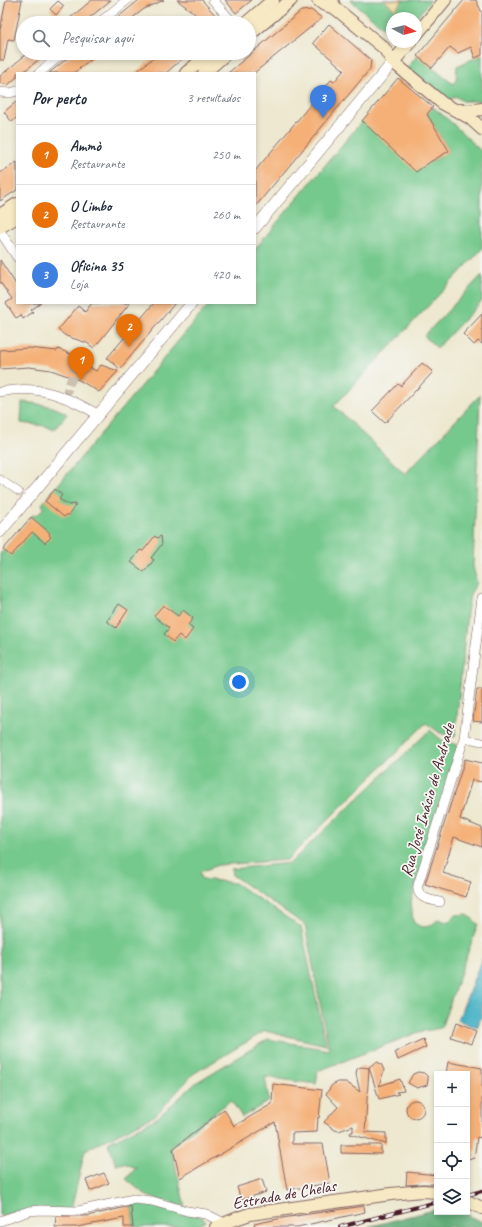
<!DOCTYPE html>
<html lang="pt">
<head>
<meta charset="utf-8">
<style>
	:root { --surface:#fff; --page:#f6f6f7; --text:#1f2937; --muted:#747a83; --line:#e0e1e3; --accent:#db2777 }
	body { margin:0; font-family:Caveat,sans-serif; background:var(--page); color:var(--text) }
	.controls { position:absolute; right:12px; bottom:12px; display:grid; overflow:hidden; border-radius:0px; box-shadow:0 2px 6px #0003 }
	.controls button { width:36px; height:36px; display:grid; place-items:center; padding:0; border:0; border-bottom:1px solid var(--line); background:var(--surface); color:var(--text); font:20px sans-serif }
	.compass { position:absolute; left:386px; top:12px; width:36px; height:36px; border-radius:50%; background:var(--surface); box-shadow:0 2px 6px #0003; rotate:97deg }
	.you { position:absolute; left:239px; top:682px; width:14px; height:14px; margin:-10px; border:3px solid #fff; border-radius:50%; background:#1a73e8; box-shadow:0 0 0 6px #1a73e833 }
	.badge { display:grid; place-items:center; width:26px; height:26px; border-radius:50%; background:var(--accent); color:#fff; font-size:13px; font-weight:700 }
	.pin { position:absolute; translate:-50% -33px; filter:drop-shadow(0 1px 2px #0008) }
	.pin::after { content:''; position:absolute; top:21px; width:14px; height:12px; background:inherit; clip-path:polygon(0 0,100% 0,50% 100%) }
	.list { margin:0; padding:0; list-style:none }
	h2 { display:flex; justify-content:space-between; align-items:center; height:52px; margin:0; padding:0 16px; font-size:17px }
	h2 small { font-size:13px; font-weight:400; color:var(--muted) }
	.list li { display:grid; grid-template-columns:26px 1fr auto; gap:12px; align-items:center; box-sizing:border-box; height:60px; padding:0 16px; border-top:1px solid var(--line) }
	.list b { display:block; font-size:15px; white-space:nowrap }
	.list p { margin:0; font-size:13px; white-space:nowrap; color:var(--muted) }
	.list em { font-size:13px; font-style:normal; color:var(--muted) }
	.icon { flex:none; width:22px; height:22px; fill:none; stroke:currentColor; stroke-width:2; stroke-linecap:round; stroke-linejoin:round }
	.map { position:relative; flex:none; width:482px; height:1227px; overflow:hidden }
	.search { position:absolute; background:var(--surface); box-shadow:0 2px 6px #0003; left:16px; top:16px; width:240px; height:44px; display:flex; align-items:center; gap:10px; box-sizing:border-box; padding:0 14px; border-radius:22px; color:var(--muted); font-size:15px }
	.panel { position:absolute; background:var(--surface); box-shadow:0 2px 6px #0003; left:16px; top:72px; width:240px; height:232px; border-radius:0px }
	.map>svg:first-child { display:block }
</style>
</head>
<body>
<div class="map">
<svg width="482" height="1227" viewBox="0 0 482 1227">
	<rect width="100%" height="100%" fill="#f6f6f2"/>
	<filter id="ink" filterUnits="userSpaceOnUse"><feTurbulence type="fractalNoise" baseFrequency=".025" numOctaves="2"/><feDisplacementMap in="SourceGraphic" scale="8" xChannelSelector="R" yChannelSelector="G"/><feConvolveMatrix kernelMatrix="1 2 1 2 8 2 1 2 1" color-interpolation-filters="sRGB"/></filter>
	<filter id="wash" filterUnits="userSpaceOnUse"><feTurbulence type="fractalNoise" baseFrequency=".012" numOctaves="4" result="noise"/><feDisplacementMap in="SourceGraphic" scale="16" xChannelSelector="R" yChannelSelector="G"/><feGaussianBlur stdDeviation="0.9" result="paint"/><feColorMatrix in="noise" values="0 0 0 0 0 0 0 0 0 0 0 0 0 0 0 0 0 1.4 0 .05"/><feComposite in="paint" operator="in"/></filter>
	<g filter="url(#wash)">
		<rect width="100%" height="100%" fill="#ede8cf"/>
		<g fill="#76c98d" stroke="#60745c">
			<polygon points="350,0 431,0 416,18 392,18 392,34"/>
			<polygon points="482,55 482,101 463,101 455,96 448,102 407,68 417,56 453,84 456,81 457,66"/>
			<polygon points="433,107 452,123 482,152 482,249 334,406 405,474 480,395 473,566 477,583 470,594 467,613 455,737 440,733 426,723 287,860 218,865 200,872 202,879 235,883 301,927 326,1045 265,1031 193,1074 156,1115 85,1150 71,1210 20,1212 0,1216 0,554 34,514 37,515 44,508 42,504 210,303 255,303 255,249 362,121 430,162 449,151 427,114"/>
			<polygon points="482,275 482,301 437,348 424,336"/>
			<path d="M22,402C38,404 54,405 67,414L54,430L45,426L21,423Z"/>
			<path d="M430,730L443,741L458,745L443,802L411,901L413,921C420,930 431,928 438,919L449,923L454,915L467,914L478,924L441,1028L419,1032L318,1071L316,1084L265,1077L269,1101L242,1117L231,1100L171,1147L185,1207L147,1196L126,1179L136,1168L124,1163L116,1165L108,1143L157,1118L197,1082L268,1039L329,1050L305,925L232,875L231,869L290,863Z"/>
			<polygon points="131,1202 141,1202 203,1217 206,1221 194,1227 134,1227"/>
		</g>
		<polygon fill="#60ad78" stroke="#556652" points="437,1209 437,1212 463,1212 482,1222 482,1227 368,1227"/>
		<polygon fill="#eeda9e" stroke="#9c7c64" points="384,0 403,0 395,10"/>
		<polygon fill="#47b2c5" stroke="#486878" points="482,958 482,1015 477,1028 458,1020"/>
		<g id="blocks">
			<g fill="#f5b077">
				<polygon points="6,0 22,0 14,40 8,39 4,60 0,60 0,30"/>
				<polygon points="92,0 111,0 83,23 64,23"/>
				<polygon points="139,0 164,0 144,9 126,23 111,23"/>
				<polygon points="177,0 202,0 222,23 202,23 193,12"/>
				<polygon points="225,0 252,0 236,13"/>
				<polygon points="464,0 476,0 482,13 482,55 475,58 471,47 458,53 450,47 432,68 417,56"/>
				<polygon points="58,1 64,6 56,15 50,9"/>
				<polygon points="311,10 322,18 254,73 228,73 301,11"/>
				<polygon points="329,24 371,60 370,69 255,207 255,171 331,80 334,82 344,70 313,43"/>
				<polygon points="28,53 47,53 22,73 17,73 17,77 8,85 0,83 0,76"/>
				<polygon points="74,53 98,53 74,73 49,73"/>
				<polygon points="159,53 189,53 166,73 135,73"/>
				<polygon points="398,78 433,107 427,114 449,151 430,162 416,172 362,121"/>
				<polygon points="17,101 17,117 12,122 4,112"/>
				<polygon points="17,162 17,190 0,201 0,173"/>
				<polygon points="0,260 17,286 17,303 41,303 31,310 33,312 23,319 21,315 16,318 6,303 12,299 0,282"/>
				<polygon points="92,303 130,303 94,348 87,343 66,336 58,330 78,306 85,312"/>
				<polygon points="154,303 175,303 120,369 107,358"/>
				<polygon points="482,314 482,344 478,341 474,345 463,334"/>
				<polygon points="29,348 57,351 58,349 86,360 85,364 96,371 101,365 118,371 99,392 79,380 51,370 29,367 0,369 0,350"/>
				<polygon points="422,363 433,372 385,423 372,411 398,384 401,386"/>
				<polygon points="55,489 62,495 59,499 69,505 76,504 69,515 66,515 64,517 45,501"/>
				<polygon points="31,517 50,533 49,535 51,537 45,543 32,532 11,556 3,550"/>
				<polygon points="155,536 157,538 161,536 162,544 151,558 154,560 144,572 131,562 140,550 143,551"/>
				<polygon points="119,604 128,610 116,628 107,621"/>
				<polygon points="163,605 178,616 183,610 193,618 188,625 193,629 185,640 179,635 173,642 164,634 169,628 154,616"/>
				<polygon points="477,689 482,689 482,722 473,721"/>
				<polygon points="465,759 482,763 482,782 472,780 460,819 482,828 482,847 454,837 443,873 471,882 466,897 425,884"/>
				<polygon points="456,1023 476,1031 471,1044 451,1037"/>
				<polygon points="423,1039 426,1047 398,1060 395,1052"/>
				<polygon points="377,1062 381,1064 384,1070 379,1086 400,1079 404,1091 396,1092 399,1094 379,1099 369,1067 373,1064"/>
				<polygon points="448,1062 482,1068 482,1138 477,1137 474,1159 467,1158 467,1074 446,1074"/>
				<polygon points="361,1067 369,1068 365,1132 386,1133 386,1144 350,1134 351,1132 353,1132 353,1126 339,1131 335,1130 324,1122 338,1107 326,1094 332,1085 338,1082 346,1082 360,1092 356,1074 357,1069"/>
				<polygon points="418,1072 424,1073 428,1077 428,1080 427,1085 417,1088 408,1083 413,1074"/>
				<polygon points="273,1084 322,1090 319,1118 318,1117 317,1132 292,1133 292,1144 323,1144 330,1183 287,1190 275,1122 180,1178 173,1149 224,1109 234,1126 272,1104"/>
				<circle cx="415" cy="1109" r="9"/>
				<polygon points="341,1145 381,1145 381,1154 341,1153"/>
				<polygon points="407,1172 437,1175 437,1184 422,1184 406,1185"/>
				<polygon points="104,1173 109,1183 90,1191 86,1180"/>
				<polygon points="262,1179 266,1192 241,1200 237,1187"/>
				<polygon points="131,1206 133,1227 124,1227 124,1218 77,1227 55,1227 56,1216 87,1216"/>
				<polygon points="364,1206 365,1212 297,1227 255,1227 254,1224 282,1218"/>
			</g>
		</g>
	</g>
	<g filter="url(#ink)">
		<use href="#blocks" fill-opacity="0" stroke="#836564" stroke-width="1"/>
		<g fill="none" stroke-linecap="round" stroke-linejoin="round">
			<polyline stroke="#ccc0ae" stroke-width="9" stroke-dasharray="9 4.5" stroke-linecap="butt" points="65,397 81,352"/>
			<g stroke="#836564" stroke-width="8">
				<g id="pedestrian">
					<polyline points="0,479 19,492"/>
					<polyline points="464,738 482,742"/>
				</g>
			</g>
			<g stroke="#836564" stroke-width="10">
				<g id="minor">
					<polyline points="213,0 233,23"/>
					<polyline points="99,23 127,0"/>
					<polyline points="39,73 63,53"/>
					<polyline points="0,92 10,93 17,91"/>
					<polyline points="0,231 17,257"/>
					<path d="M0,392C39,384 66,396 99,415"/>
					<path d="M440,902C429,900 416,898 418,885L464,738L482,598"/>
					<polyline points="0,1221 29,1211 41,1210 78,1211 134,1199 152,1201 187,1211 206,1214 224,1223"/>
				</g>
			</g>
			<g stroke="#836564" stroke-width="12">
				<g id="tertiary">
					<polyline points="255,228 393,62"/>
					<polyline points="0,532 192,303"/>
				</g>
			</g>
			<g stroke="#836564" stroke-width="14">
				<g id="secondary">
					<polyline points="318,0 323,4 335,8"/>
					<polyline points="332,0 335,8 384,48 393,62 435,97 442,103 470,118 482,129"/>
					<polyline points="246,23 273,0"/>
					<polyline points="249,35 291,0"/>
					<polyline points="416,35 445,0"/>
					<polyline points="393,62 410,42"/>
					<polyline points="186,73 210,53"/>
					<polyline points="204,73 227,53"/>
					<polyline points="460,110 469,111 482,109"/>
					<polyline points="0,215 17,204"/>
					<polyline points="0,227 17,217"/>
					<polyline points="467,1201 482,1208"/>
					<polyline points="216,1227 238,1218 250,1214 391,1194 422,1191 437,1192"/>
				</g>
			</g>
			<use href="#pedestrian" stroke="#fff" stroke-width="7"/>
			<use href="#minor" stroke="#fff" stroke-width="9"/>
			<use href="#tertiary" stroke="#fff" stroke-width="11"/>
			<use href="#secondary" stroke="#f7e9c3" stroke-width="12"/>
			<g stroke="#4a1f2b" stroke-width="4">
				<g id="rail">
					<polyline points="467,1195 482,1191"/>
					<polyline points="340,1227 437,1202"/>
				</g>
			</g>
			<use href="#rail" stroke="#f6f6f2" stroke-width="2.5" stroke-dasharray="8" stroke-linecap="butt"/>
		</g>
	</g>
	<g text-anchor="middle" stroke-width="3.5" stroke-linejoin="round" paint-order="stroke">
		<g font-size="17" fill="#4a1f2b" stroke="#f6f6f2">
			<text transform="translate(427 800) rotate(-74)" y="6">Rua José Inácio de Andrade</text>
			<text transform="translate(284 1194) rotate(-10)" y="6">Estrada de Chelas</text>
		</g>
	</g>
</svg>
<div class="controls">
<button>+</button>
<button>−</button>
<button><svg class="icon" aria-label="locate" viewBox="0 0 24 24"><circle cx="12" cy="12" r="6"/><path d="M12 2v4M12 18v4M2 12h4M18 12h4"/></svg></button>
<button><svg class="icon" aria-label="layers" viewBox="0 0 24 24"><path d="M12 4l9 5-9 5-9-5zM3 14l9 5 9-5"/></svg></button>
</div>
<svg class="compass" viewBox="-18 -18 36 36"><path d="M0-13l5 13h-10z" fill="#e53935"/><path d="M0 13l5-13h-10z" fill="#747a83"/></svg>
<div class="you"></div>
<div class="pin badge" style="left:81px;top:380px;background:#e8710a">1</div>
<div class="pin badge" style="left:129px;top:347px;background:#e8710a">2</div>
<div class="pin badge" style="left:323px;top:118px;background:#3f7fe0">3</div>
<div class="search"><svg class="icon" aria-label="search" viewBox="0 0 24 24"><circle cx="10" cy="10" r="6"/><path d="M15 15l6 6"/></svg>Pesquisar aqui</div>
<section class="panel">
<h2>Por perto<small>3 resultados</small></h2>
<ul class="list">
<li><span class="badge" style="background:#e8710a">1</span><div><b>Ammò</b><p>Restaurante</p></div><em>250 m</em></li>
<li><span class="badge" style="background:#e8710a">2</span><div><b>O Limbo</b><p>Restaurante</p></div><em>260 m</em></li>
<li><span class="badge" style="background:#3f7fe0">3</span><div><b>Oficina 35</b><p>Loja</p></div><em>420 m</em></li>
</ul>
</section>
</div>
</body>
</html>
